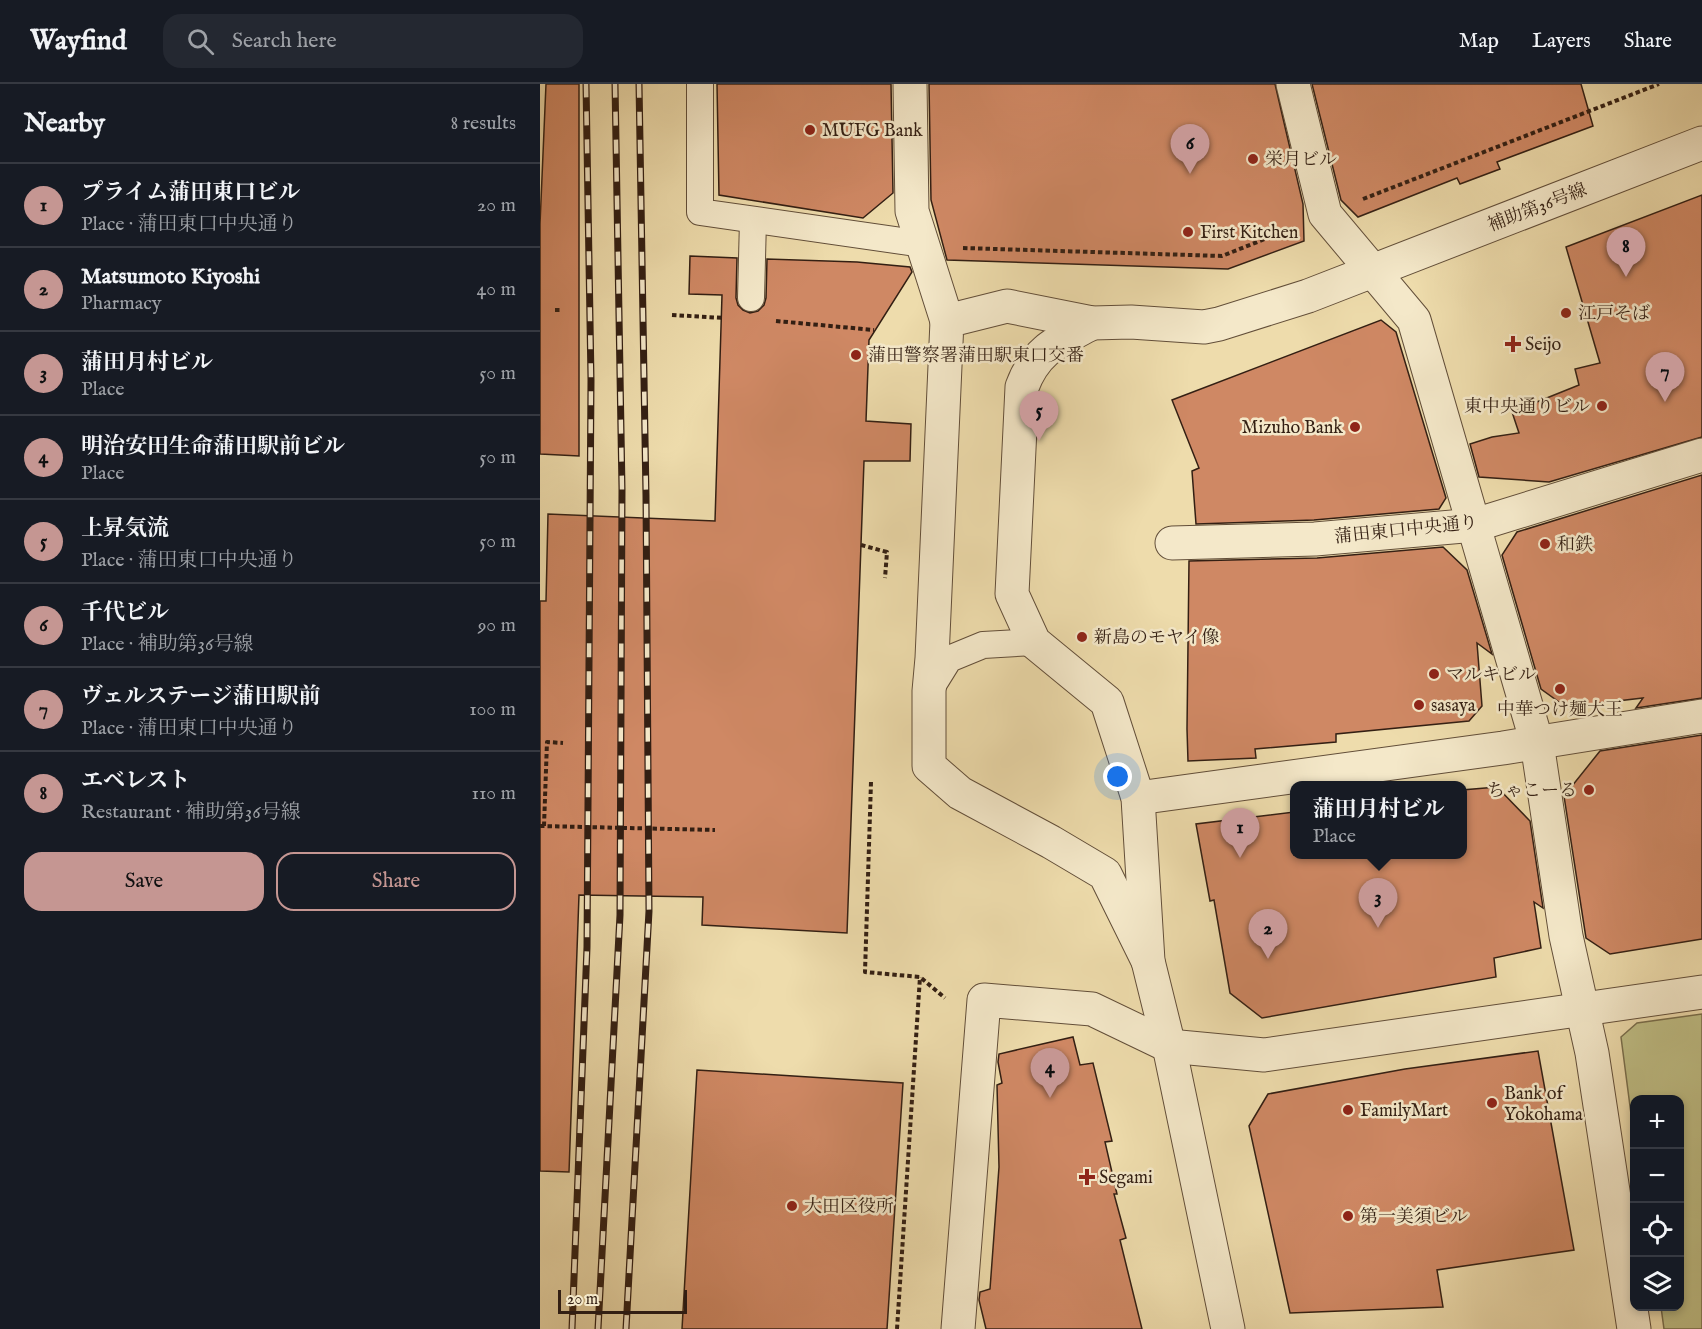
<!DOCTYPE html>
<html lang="en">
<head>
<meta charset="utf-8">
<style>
	:root { --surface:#171b24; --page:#242831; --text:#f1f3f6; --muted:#9ea1a6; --line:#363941; --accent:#c59692 }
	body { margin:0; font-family:"IM FELL English","Noto Serif JP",serif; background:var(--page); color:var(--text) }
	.controls { position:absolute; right:18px; bottom:18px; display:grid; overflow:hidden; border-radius:12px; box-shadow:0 3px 9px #0003 }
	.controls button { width:54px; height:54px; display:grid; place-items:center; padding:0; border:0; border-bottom:2px solid var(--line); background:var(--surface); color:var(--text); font:30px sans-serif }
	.scale { position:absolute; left:18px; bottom:15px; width:129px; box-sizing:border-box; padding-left:6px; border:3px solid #331f13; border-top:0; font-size:16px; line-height:21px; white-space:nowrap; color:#331f13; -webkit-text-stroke:4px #f4e8c9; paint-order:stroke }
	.you { position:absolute; left:578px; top:693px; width:21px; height:21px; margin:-15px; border:4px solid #fff; border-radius:50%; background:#1a73e8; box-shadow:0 0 0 9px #1a73e833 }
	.badge { display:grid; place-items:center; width:39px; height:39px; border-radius:50%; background:var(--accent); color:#111; font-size:20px; font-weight:700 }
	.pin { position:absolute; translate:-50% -50px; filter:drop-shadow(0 2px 3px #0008) }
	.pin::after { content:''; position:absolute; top:32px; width:21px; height:18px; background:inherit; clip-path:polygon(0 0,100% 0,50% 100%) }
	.popup { position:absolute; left:750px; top:697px; width:177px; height:78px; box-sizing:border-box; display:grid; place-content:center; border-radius:12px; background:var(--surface); filter:drop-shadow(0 2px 4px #0005); font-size:20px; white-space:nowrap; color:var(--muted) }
	.popup b { font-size:22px; color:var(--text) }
	.popup::after { content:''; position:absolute; left:50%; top:100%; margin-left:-12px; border:12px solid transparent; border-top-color:var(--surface) }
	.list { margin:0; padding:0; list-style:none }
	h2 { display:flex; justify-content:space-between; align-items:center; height:78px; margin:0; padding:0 24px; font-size:26px }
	h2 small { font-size:20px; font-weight:400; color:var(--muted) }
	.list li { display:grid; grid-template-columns:39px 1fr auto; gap:18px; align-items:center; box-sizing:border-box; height:84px; padding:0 24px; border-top:2px solid var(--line) }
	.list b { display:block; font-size:22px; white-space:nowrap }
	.list p { margin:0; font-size:20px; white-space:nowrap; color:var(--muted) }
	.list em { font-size:20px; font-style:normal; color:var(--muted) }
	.actions { display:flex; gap:12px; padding:18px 24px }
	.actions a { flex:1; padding:14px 0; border:2px solid var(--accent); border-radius:18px; text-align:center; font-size:21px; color:var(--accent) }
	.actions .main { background:var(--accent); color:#111 }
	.icon { flex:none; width:33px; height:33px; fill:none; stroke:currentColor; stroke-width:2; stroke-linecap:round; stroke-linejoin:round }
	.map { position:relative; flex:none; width:1162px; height:1245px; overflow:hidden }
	header { display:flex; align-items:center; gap:36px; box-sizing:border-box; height:84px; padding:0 30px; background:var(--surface); border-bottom:2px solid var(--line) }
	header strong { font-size:28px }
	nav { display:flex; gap:33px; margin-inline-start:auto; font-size:21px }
	.search { width:420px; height:54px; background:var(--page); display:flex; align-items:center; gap:15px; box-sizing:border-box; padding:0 21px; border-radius:18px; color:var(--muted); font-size:22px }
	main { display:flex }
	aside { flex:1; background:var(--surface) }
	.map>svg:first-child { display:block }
</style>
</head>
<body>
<header>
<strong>Wayfind</strong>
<div class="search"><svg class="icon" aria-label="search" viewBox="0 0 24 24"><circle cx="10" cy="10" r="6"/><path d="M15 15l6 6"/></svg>Search here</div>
<nav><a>Map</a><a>Layers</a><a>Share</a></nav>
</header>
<main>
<aside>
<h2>Nearby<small>8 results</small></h2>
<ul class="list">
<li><span class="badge">1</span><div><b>プライム蒲田東口ビル</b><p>Place · 蒲田東口中央通り</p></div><em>20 m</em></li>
<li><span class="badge">2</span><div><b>Matsumoto Kiyoshi</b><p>Pharmacy</p></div><em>40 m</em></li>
<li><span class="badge">3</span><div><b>蒲田月村ビル</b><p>Place</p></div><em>50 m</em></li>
<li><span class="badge">4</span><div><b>明治安田生命蒲田駅前ビル</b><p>Place</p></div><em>50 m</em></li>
<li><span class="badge">5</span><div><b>上昇気流</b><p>Place · 蒲田東口中央通り</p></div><em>50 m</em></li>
<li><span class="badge">6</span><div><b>千代ビル</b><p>Place · 補助第36号線</p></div><em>90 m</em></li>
<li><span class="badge">7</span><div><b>ヴェルステージ蒲田駅前</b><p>Place · 蒲田東口中央通り</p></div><em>100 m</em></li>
<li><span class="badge">8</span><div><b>エベレスト</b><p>Restaurant · 補助第36号線</p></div><em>110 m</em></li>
</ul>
<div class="actions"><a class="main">Save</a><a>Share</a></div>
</aside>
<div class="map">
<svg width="1162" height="1245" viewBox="0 0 1162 1245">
	<rect width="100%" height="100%" fill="#eedcac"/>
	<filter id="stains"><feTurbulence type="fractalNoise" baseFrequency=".00333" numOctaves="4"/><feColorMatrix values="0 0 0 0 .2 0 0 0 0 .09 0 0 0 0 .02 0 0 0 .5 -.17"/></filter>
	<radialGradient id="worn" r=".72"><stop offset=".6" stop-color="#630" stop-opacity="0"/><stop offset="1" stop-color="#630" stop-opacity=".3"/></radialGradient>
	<polygon fill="#bfbe85" stroke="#796e4c" stroke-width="1.5" points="1162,930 1162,1245 1124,1245 1121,1223 1140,1222 1140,1016 1094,1016 1094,1053 1081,953 1097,939"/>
	<g fill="#cf8864" stroke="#331f13" stroke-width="1.5">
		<polygon points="6,0 39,0 39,372 0,370 0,140"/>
		<polygon points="177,0 351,0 353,109 323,134 179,111"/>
		<polygon points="389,0 735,0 763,120 764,157 688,185 407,176 391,116"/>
		<polygon points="772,0 1041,0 1053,42 957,78 960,85 920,100 917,94 818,133 801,116"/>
		<polygon points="1162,111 1162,353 1009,398 939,393 930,360 952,353 979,349 972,328 1039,301 1035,285 1060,279 1026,163"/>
		<polygon points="150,172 197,174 196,214 198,221 203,226 210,229 218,227 224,221 226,214 227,175 317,178 370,183 372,188 329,256 326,337 371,340 370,377 324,377 307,849 162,841 163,813 39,811 29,1088 0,1087 0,517 6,517 8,430 175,437 182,211 149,210"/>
		<polygon points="841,236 856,248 906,414 899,425 774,436 656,440 652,387 659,384 632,316"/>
		<polygon points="1162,391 1162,614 1096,624 1103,614 1026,623 1001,605 962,471 977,448"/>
		<polygon points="903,463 927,486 952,570 937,559 942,622 929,637 796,650 796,658 715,665 716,674 648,677 647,645 649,477 777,474"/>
		<polygon points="1162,651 1162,855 1070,870 1046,854 1024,712 1060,667"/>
		<polygon points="957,703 990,737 1003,824 994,818 1001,864 954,874 956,893 722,934 690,909 674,816 670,817 656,740 754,728 754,771 922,771 922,706"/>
		<polygon points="533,953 540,981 553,979 572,1057 565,1058 577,1110 574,1110 586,1154 580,1156 602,1245 446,1245 439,1216 440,1208 450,1205 459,1083 457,1001 462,999 458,978 459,970"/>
		<polygon points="998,967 1034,1166 897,1186 903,1223 750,1229 709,1042 728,1010 865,985"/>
		<polygon points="157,986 363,999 347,1245 142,1245"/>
	</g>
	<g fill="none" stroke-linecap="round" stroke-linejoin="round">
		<g stroke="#624e39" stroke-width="28">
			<g id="service">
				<polyline points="160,0 160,128 383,160"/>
				<polyline points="211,214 213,136"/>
				<polyline points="391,604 409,575 443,561 494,558"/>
			</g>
		</g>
		<g stroke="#624e39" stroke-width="35">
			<polyline id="pedestrian" points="632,459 775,455 935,441 1162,371"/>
		</g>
		<g stroke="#624e39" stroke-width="35">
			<g id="minor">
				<polyline points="370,0 372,127 407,237"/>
				<polyline points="753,0 785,130 874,236 997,659 1026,852 1052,969 1094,1245"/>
				<polyline points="598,714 963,664 1162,632"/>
				<polyline points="418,1245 444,916 552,925 629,962"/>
			</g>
		</g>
		<g stroke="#624e39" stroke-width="35">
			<g id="tertiary">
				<path d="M552,239C519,257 496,265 482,303L472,510L494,558L567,618L598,714L608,877L629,962L688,1245"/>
				<polyline points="608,877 565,790 511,758 420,709 389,682 389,607 392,574 407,237 467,222 552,239 591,238 664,243 679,240 768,212 1162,59"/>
				<polyline points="629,962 724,971 1162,908"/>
			</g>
		</g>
		<g stroke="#331f13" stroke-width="4" stroke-dasharray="4.5 3" stroke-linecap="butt">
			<polyline points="823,115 1119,0"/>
			<polyline points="423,164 682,172 750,145"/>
			<polyline points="15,226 21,226"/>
			<polyline points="132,231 184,234"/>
			<polyline points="236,237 334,246"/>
			<polyline points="321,461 347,468 345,494"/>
			<polyline points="331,698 325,888 380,893 405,914"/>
			<polyline points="4,742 7,658 23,659"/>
			<polyline points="357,1245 380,893"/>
		</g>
		<use href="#service" stroke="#f4e8c9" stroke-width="26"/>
		<use href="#pedestrian" stroke="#f4e8c9" stroke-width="33"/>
		<use href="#minor" stroke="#f4e8c9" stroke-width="33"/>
		<use href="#tertiary" stroke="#f4e8c9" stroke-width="33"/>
		<g stroke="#331f13" stroke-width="7">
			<g id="rail">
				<polyline points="32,1245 47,863 51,296 46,0"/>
				<polyline points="58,1245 80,831 82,405 75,0"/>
				<polyline points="86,1245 109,827 106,412 99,0"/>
			</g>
		</g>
		<use href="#rail" stroke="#f4e8c9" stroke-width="4.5" stroke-dasharray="14" stroke-linecap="butt"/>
		<polyline stroke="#331f13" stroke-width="4" stroke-dasharray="4.5 3" stroke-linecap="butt" points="0,742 175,746"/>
	</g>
	<g fill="#8f2418" stroke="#f4e8c9" stroke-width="2">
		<circle cx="270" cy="46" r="6"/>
		<circle cx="713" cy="75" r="6"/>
		<circle cx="648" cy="148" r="6"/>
		<circle cx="1026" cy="229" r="6"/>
		<path d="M970 251h6v6h6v6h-6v6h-6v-6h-6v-6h6z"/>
		<circle cx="316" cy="271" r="6"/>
		<circle cx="1062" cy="322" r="6"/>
		<circle cx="815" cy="343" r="6"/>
		<circle cx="1005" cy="460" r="6"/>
		<circle cx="542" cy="553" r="6"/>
		<circle cx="894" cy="590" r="6"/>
		<circle cx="1020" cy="605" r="6"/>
		<circle cx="879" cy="621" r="6"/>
		<circle cx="1049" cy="706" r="6"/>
		<circle cx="952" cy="1019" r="6"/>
		<circle cx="808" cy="1026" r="6"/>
		<path d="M544 1084h6v6h6v6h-6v6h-6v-6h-6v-6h6z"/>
		<circle cx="252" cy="1122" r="6"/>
		<circle cx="808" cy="1132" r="6"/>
	</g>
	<g text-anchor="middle" stroke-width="5" stroke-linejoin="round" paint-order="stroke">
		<g font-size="18" fill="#331f13" stroke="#f4e8c9" text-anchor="start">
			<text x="282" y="52">MUFG Bank</text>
			<text x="725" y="81">栄月ビル</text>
			<text x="660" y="154">First Kitchen</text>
			<text x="1038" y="235">江戸そば</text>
			<text x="985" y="266">Seijo</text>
			<text x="328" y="277">蒲田警察署蒲田駅東口交番</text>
			<text x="1050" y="328" text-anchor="end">東中央通りビル</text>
			<text x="803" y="349" text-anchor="end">Mizuho Bank</text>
			<text x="1017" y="466">和鉄</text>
			<text x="554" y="559">新島のモヤイ像</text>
			<text x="906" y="596">マルキビル</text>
			<text x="891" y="627">sasaya</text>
			<text x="1020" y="631" text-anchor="middle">中華つけ麺大王</text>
			<text x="1037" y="712" text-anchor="end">ちゃこーる</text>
			<text x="964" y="1015">Bank of<tspan x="964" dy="21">Yokohama</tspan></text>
			<text x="820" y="1032">FamilyMart</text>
			<text x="559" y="1099">Segami</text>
			<text x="264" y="1128">大田区役所</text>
			<text x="820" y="1138">第一美須ビル</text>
		</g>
		<g font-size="18" fill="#331f13" stroke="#f4e8c9">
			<text transform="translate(997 123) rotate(-21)" y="6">補助第36号線</text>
			<text transform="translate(866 445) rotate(-6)" y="6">蒲田東口中央通り</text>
		</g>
	</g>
	<rect width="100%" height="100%" filter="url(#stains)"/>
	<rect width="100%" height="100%" fill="url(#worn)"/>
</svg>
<div class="controls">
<button>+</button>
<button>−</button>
<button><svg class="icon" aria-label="locate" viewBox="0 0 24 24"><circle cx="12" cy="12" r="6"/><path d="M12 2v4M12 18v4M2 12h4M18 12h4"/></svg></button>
<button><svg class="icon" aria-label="layers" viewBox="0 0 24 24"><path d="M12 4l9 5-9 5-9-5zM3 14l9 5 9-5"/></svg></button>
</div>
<div class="scale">20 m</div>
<div class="you"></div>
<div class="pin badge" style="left:700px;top:774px">1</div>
<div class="pin badge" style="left:728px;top:875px">2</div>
<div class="pin badge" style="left:838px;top:844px">3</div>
<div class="popup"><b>蒲田月村ビル</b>Place</div>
<div class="pin badge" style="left:510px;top:1014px">4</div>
<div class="pin badge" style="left:499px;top:357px">5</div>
<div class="pin badge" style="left:650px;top:90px">6</div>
<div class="pin badge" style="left:1125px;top:318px">7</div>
<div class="pin badge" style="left:1086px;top:193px">8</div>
</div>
</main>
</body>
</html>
